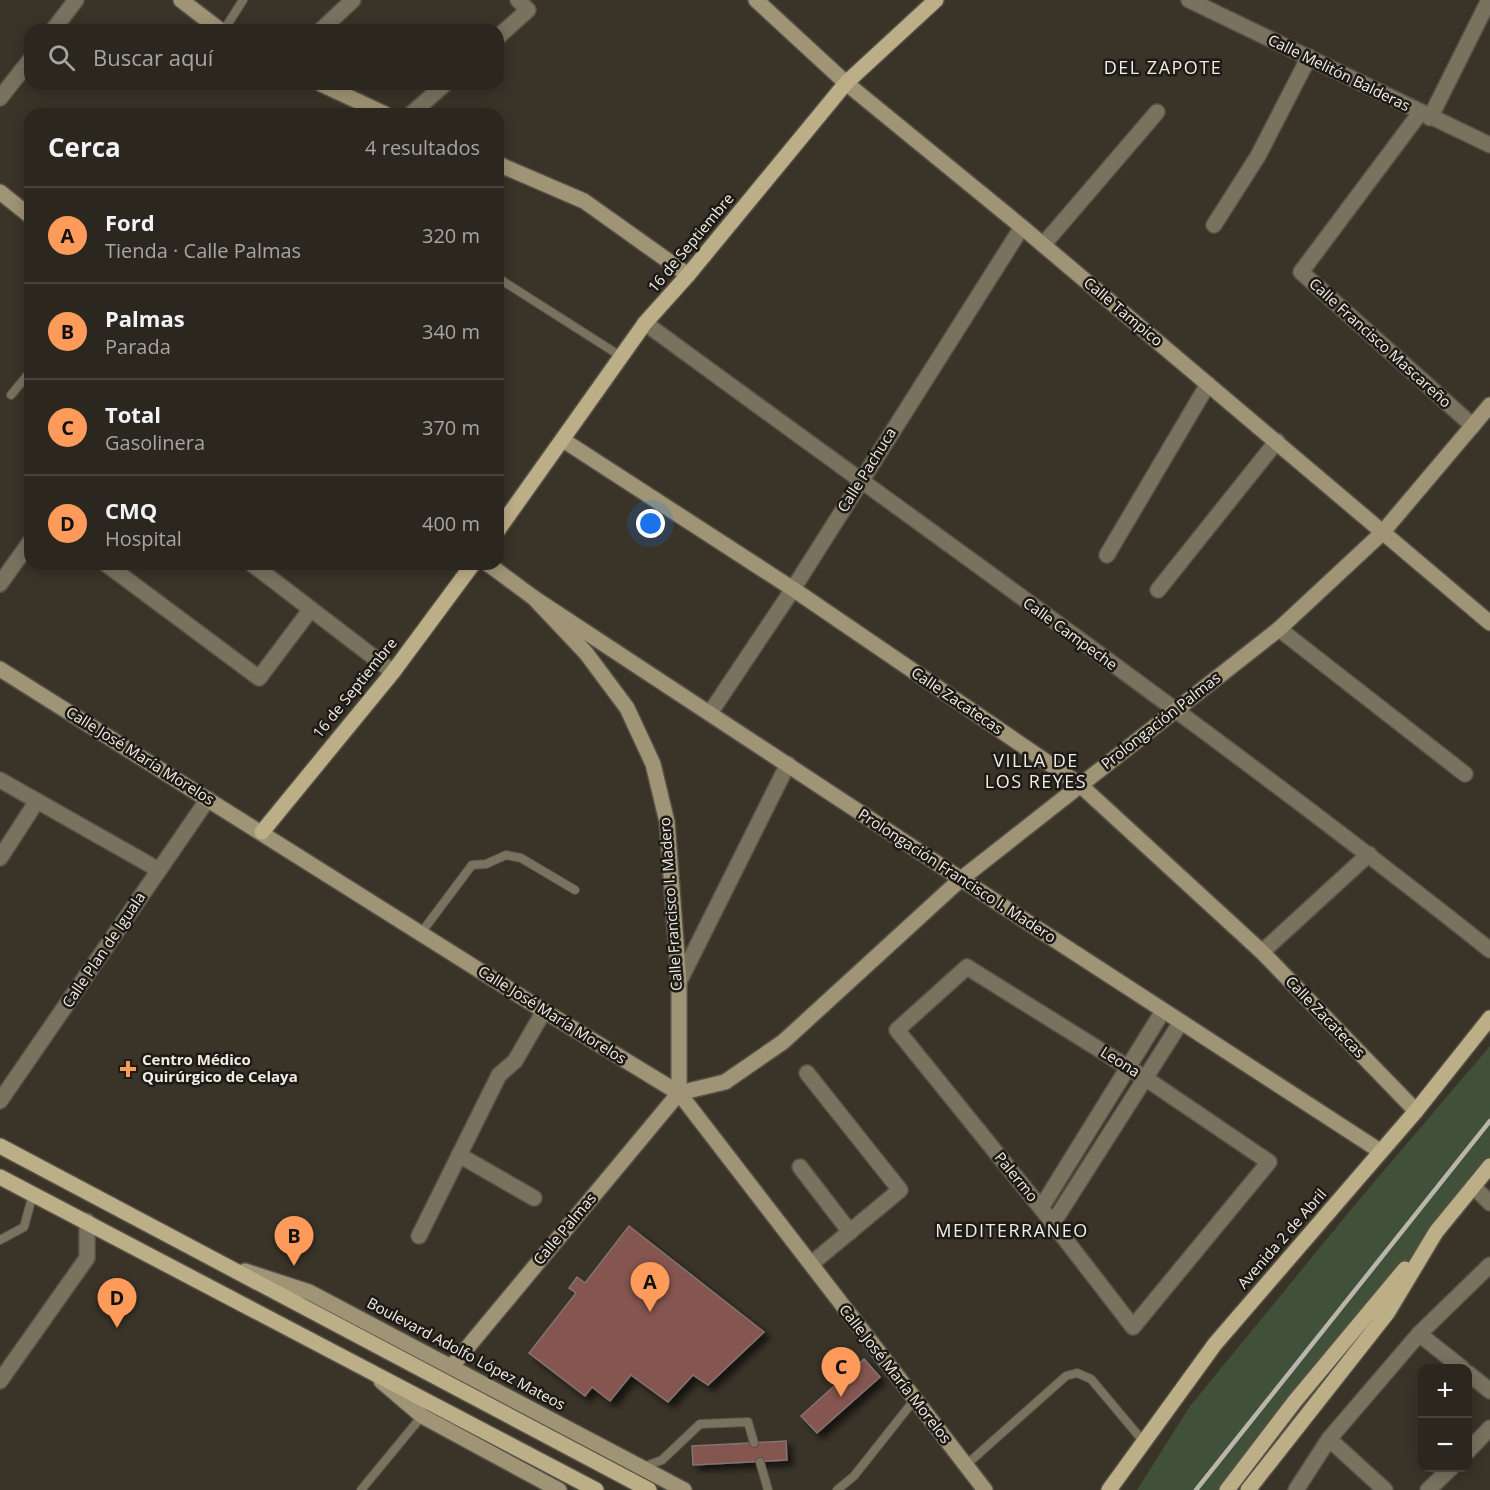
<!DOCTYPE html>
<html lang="es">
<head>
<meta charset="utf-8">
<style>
	:root { --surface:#2b261e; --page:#37322b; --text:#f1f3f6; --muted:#a6a5a4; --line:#47433c; --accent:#ff9b5a }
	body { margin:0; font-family:"Open Sans",sans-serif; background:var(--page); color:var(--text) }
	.controls { position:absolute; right:18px; bottom:18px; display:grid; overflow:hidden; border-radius:12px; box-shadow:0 3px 15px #0003 }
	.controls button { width:54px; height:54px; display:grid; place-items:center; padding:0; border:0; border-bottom:2px solid var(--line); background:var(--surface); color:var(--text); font:30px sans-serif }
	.you { position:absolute; left:651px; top:524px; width:21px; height:21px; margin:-15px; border:4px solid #fff; border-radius:50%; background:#1a73e8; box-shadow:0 0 0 9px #1a73e833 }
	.badge { display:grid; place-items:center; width:39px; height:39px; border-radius:50%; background:var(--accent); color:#111; font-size:20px; font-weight:700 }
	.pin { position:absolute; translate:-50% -50px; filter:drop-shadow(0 2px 3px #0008) }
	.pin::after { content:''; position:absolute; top:32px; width:21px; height:18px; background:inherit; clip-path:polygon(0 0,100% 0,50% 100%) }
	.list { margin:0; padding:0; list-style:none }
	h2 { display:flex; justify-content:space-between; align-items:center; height:78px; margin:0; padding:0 24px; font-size:26px }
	h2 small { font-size:20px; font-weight:400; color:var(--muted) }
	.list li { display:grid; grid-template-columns:39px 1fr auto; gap:18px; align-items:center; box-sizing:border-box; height:96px; padding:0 24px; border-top:2px solid var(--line) }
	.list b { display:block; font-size:22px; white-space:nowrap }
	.list p { margin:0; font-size:20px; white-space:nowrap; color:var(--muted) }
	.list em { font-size:20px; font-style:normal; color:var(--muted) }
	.icon { flex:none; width:33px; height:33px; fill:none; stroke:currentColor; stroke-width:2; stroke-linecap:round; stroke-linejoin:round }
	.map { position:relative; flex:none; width:1490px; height:1490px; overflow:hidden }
	.search { position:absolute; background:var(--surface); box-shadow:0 3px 15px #0003; left:24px; top:24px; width:480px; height:66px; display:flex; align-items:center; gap:15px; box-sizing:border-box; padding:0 21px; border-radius:18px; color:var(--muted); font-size:22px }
	.panel { position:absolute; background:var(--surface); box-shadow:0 3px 15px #0003; left:24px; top:108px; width:480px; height:462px; border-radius:18px }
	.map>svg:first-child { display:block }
</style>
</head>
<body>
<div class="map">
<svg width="1490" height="1490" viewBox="0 0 1490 1490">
	<defs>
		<filter id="shadow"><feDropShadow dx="5.5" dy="5.5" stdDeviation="3" flood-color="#0009"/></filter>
	</defs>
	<rect width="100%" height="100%" fill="#393328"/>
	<polygon fill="#415039" points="1490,1046 1490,1158 1388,1289 1220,1490 1137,1490 1190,1406 1358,1201"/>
	<g fill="#855550" stroke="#837472" stroke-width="1.5" filter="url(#shadow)">
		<polygon points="629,1226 764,1332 708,1385 693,1375 668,1402 631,1375 610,1401 592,1387 585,1396 529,1353 576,1293 569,1288 577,1277 585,1283"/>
		<polygon points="864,1359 880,1377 817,1433 801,1416"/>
		<polygon points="786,1441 787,1460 693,1465 692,1446"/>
	</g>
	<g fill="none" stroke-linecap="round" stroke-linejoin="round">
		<g stroke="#565146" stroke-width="10">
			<g id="lane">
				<polyline points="224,30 243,0"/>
				<polyline points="498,278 622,357"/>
				<polyline points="11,395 30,372"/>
				<polyline points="421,933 472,865 486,864 506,855 521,858 575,890"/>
				<polyline points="0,1240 24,1227 33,1194"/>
				<polyline points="760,1462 768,1490"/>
				<polyline points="966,1465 1066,1376 1077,1373 1091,1379 1143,1441"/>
				<polyline points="643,1467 662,1460 700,1424 748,1422 754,1443"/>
				<polyline points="361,1490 422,1416"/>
				<polyline points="837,1490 854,1476 915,1399"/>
			</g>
		</g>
		<g stroke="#565146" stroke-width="18">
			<g id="street">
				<polyline points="1189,0 1490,145"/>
				<polyline points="53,30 76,0"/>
				<polyline points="321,30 353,0"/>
				<polyline points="498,37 528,10 518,0"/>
				<polyline points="0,98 30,60"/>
				<polyline points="1420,113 1301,272 1473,426"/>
				<polyline points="411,114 445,84"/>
				<polyline points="1430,118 1489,0"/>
				<polyline points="1214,225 1258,156 1309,57"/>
				<polyline points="1043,245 1157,112"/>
				<path d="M645,323C928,531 1215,732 1490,950"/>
				<polyline points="1107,555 1208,384"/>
				<polyline points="106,564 259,678 311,609"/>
				<polyline points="252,564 393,672"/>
				<polyline points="0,584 30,542"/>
				<polyline points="1158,590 1277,441"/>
				<polyline points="1279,629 1465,774"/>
				<polyline points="710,713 793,589 1022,227"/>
				<polyline points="0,780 159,870"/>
				<polyline points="0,858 37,801"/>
				<polyline points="1262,952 1369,854"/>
				<polygon points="967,967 1145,1078 1269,1162 1133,1327 1041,1208 897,1030"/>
				<polyline points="679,982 788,764"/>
				<polyline points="807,1073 900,1190 811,1264"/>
				<polyline points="0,1101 208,799"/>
				<polyline points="459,1155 534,1198"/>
				<polyline points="800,1167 850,1232"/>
				<polyline points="1473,1186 1490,1203"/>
				<polyline points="1041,1208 1163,1011"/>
				<polyline points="1053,1223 1181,1022"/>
				<polyline points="419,1236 499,1075 515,1061 544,1011"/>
				<polyline points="1419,1334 1462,1368"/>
				<polyline points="1468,1373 1490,1391"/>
				<polyline points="0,1381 87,1258 87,1221"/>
				<polyline points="1329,1439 1385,1490"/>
				<polyline points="1468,1451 1490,1428"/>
				<polyline points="1296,1490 1329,1439 1419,1334 1490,1265"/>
				<polyline points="1428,1490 1451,1468"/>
			</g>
		</g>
		<g stroke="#565146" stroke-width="18">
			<g id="secondary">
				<polyline points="181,0 220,30"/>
				<polyline points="756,0 846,83 1022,227 1490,623"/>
				<polyline points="321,84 385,114"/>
				<polyline points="498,164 584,201 688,275"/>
				<polyline points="0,192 30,216"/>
				<polyline points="563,440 793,589 1079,784 1262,952 1416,1111"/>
				<polyline points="488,564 534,598 586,653 627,708 653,764 667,822 679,982 679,1093"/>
				<polyline points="534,598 961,879 1380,1151"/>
				<polyline points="0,669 544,1011 679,1093 985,1490"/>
				<polyline points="679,1093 725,1082 783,1042 961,879 1279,629 1382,533 1490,405"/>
				<polyline points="245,1271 309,1292 684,1490"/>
				<polyline points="452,1366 679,1093"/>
				<polyline points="381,1381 422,1416 559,1490"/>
			</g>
		</g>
		<g stroke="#565146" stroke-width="18">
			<g id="primary">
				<polyline points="498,530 645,323 688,275 846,83 936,0"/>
				<polyline points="262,832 393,672 473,564"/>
				<polyline points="0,1146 649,1490"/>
				<polyline points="0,1177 596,1490"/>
				<polyline points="1109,1490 1215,1344 1416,1111 1490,1018"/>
				<polyline points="1227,1490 1295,1401 1405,1269"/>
				<polyline points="1248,1490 1388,1312 1436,1232 1490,1166"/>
			</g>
		</g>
		<use href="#lane" stroke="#78725f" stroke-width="8"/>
		<use href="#street" stroke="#78725f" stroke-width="15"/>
		<use href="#secondary" stroke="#9f9476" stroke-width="15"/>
		<use href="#primary" stroke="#bcae87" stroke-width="15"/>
		<polyline stroke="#bab6ad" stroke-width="4.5" points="1196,1490 1490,1121"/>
	</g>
	<path fill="#ff9b5a" stroke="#1e1b16" stroke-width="2" d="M125 1060h6v6h6v6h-6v6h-6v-6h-6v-6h6z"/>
	<g text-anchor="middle" stroke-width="5" stroke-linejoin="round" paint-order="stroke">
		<g font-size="15" fill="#f1ede6" stroke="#1e1b16">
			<text transform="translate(1339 73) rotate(26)" y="5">Calle Melitón Balderas</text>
			<text transform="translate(691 243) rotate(-50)" y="5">16 de Septiembre</text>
			<text transform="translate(1123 312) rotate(40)" y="5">Calle Tampico</text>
			<text transform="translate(1380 343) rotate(42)" y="5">Calle Francisco Mascareño</text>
			<text transform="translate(867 470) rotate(-58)" y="5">Calle Pachuca</text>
			<text transform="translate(1070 634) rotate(36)" y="5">Calle Campeche</text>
			<text transform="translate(355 688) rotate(-51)" y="5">16 de Septiembre</text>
			<text transform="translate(957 701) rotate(34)" y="5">Calle Zacatecas</text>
			<text transform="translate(1161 721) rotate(-38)" y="5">Prolongación Palmas</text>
			<text transform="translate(140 756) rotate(32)" y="5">Calle José María Morelos</text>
			<text transform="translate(957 876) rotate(33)" y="5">Prolongación Francisco I. Madero</text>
			<text transform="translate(671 904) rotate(-94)" y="5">Calle Francisco I. Madero</text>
			<text transform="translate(104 950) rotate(-56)" y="5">Calle Plan de Iguala</text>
			<text transform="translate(552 1015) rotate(32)" y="5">Calle José María Morelos</text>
			<text transform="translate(1325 1017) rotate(46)" y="5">Calle Zacatecas</text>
			<text transform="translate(1120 1062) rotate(32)" y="5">Leona</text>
			<text transform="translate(1016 1177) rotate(51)" y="5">Palermo</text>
			<text transform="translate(565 1229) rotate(-50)" y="5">Calle Palmas</text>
			<text transform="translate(1282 1239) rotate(-49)" y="5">Avenida 2 de Abril</text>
			<text transform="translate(466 1354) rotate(28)" y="5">Boulevard Adolfo López Mateos</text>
			<text transform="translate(895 1374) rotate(52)" y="5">Calle José María Morelos</text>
		</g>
		<g font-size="15" font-weight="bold" fill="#f1ede6" stroke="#1e1b16" text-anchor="start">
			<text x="142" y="1065">Centro Médico<tspan x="142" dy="17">Quirúrgico de Celaya</tspan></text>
		</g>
		<g font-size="18" letter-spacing="1.5" fill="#f1ede6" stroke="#1e1b16">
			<text x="1163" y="74">DEL ZAPOTE</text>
			<text x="1036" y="767">VILLA DE<tspan x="1036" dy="21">LOS REYES</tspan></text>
			<text x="1012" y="1237">MEDITERRANEO</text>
		</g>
	</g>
</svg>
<div class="controls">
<button>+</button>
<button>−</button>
</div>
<div class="you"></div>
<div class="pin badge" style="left:650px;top:1312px">A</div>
<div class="pin badge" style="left:294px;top:1266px">B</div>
<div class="pin badge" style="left:841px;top:1397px">C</div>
<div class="pin badge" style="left:117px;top:1328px">D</div>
<div class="search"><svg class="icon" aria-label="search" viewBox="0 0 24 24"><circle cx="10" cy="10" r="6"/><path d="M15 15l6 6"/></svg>Buscar aquí</div>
<section class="panel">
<h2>Cerca<small>4 resultados</small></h2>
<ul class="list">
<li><span class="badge">A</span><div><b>Ford</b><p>Tienda · Calle Palmas</p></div><em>320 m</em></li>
<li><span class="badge">B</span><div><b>Palmas</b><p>Parada</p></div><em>340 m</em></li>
<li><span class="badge">C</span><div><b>Total</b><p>Gasolinera</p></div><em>370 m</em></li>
<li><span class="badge">D</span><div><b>CMQ</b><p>Hospital</p></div><em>400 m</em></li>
</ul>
</section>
</div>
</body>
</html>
